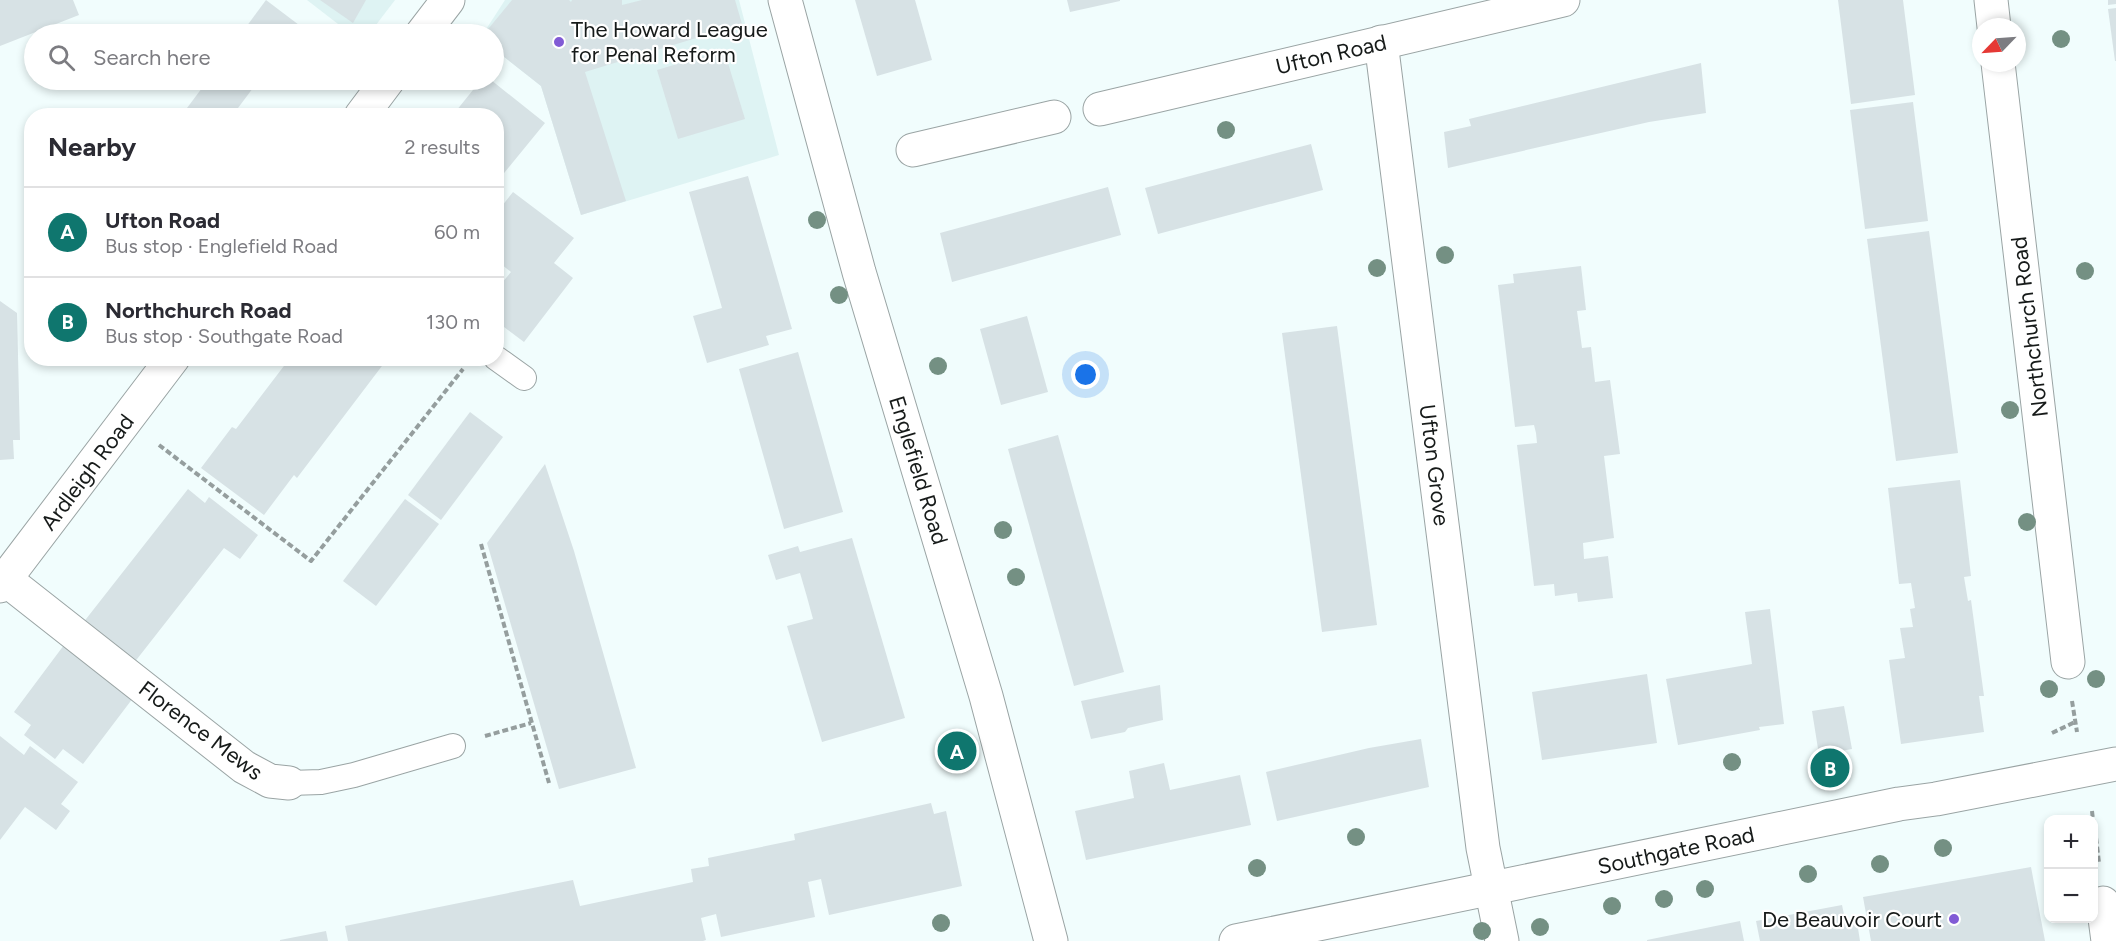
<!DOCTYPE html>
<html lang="en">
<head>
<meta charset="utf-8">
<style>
	:root { --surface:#fff; --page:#f7f7f7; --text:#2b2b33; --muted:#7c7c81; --line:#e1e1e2; --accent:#0f766e }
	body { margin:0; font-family:Figtree,sans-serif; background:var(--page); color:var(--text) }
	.controls { position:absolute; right:18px; bottom:18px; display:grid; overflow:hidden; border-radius:12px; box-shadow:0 3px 9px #0003 }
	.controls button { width:54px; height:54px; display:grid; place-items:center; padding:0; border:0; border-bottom:2px solid var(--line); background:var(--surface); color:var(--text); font:30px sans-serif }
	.compass { position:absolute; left:1972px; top:18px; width:54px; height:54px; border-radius:50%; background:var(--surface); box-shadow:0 3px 9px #0003; rotate:245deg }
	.you { position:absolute; left:1086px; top:375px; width:21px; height:21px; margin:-15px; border:4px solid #fff; border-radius:50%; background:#1a73e8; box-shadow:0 0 0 9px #1a73e833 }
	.badge { display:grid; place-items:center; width:39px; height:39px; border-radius:50%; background:var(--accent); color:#fff; font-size:20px; font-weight:700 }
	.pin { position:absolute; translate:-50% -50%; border:3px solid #fff; box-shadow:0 2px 6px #0006 }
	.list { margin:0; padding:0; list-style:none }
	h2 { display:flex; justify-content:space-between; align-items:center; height:78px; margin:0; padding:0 24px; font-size:26px }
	h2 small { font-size:20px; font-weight:400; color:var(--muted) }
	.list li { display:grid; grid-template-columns:39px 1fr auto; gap:18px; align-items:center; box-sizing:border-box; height:90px; padding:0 24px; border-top:2px solid var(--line) }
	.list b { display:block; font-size:22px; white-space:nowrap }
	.list p { margin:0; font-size:20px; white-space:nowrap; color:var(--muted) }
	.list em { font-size:20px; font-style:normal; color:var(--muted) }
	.icon { flex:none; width:33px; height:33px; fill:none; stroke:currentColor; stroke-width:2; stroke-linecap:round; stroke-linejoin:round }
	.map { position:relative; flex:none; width:2116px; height:941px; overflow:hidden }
	.search { position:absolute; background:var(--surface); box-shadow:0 3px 9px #0003; left:24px; top:24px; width:480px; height:66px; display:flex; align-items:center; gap:15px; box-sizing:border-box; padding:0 21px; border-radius:33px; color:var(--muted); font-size:22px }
	.panel { position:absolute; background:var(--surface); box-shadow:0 3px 9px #0003; left:24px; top:108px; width:480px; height:258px; border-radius:24px }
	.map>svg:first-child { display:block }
</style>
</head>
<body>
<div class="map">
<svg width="2116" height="941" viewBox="0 0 2116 941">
	<rect width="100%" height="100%" fill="#f1fdfd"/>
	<g fill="#def3f3">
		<polygon points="307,0 395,0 369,34 351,34"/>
		<polygon points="505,0 739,0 779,155 581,215 541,86 494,49 494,34 483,34"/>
	</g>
	<g fill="#d7e2e5">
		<polygon points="0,0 73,0 79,15 0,46"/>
		<polygon points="266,0 299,25 292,34 241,34"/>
		<polygon points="320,0 366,0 353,23"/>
		<polygon points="512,0 569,0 571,2 572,0 622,0 622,5 642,0 735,0 742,24 585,72 626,201 581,215 541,86 494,49 494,34 484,34"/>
		<polygon points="855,0 915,0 932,60 877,76"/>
		<polygon points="1067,0 1120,0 1120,1 1070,12"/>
		<polygon points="1838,0 1903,0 1915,95 1851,104"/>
		<polygon points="2108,0 2116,0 2116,4 2108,5"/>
		<polygon points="2116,8 2116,61 2115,61 2108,9"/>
		<polygon points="724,50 745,119 678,139 657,70"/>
		<polygon points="1701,63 1706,113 1649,122 1448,168 1444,132 1471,126 1469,119"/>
		<polygon points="208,80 259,80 232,116 189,116 184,112"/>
		<polygon points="481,80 491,80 545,123 496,183 496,116 452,116"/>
		<polygon points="1913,102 1928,221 1865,229 1850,110"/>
		<polygon points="1311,144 1323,190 1158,234 1145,188"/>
		<polygon points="748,176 792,329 766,336 769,345 707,363 693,316 722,308 689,192"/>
		<polygon points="1108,187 1121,235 952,282 940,233"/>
		<polygon points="513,192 574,238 554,263 573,278 524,342 496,321 496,290 511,272 496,260 496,201 502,206"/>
		<polygon points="1929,231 1958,453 1896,461 1867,239"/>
		<polygon points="1581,266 1586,310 1577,311 1582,348 1591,347 1595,382 1610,380 1620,454 1604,456 1614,538 1583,543 1584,559 1608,556 1613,598 1578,602 1577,593 1555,596 1554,584 1534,586 1517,445 1537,443 1536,433 1534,425 1515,427 1498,285 1514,283 1513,274"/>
		<polygon points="0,301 17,313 20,440 13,440 14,459 0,460"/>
		<polygon points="1027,316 1048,392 1001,405 980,329"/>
		<polygon points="1337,326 1377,625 1322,632 1282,333"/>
		<polygon points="798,352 843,512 784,529 739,369"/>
		<polygon points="290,358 388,358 297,478 294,475 264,515 201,468 232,427 236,429"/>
		<polygon points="470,412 503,437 441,520 408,495"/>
		<polygon points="1058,435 1124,672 1074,686 1008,449"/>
		<polygon points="545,464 574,551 636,768 559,789 487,543"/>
		<polygon points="1960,480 1971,576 1964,577 1968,601 1971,600 1984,696 1979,696 1984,732 1901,744 1889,660 1905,658 1900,628 1913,627 1910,609 1915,608 1911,583 1899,584 1888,488"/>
		<polygon points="188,489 205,503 209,497 258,535 240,559 224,548 130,668 79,628"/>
		<polygon points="405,499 439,524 376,606 343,581"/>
		<polygon points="852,538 905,718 822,742 787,626 813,619 807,597 800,573 776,580 768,555 798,546 800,552"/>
		<polygon points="1770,609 1784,724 1759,727 1760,730 1678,745 1666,679 1752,664 1745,612"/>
		<polygon points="64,645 133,698 83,764 63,749 55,759 24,735 31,725 14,712"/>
		<polygon points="1647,674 1657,743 1542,760 1532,692"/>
		<polygon points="1160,685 1163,720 1128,728 1125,732 1091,739 1081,701"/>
		<polygon points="1844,706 1852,749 1819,755 1812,711"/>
		<polygon points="0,736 24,755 30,746 78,782 61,804 70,811 56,830 25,807 0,840"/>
		<polygon points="1421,739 1429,787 1277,821 1266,772 1369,748"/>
		<polygon points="1164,763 1170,790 1240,775 1251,825 1086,860 1075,811 1134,798 1129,771"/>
		<polygon points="931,803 934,814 946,811 962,886 829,915 821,879 808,882 815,917 721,937 716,914 701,918 706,940 703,941 348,941 345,926 573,880 580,906 693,882 691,869 709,866 708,858 795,840 794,834"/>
		<polygon points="2031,867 2045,941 1871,941 1863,897"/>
		<polygon points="1842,905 1846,924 1857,922 1860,941 1760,941 1756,921"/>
		<polygon points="1740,921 1744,941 1647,941 1647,940"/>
		<polygon points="326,931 328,941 280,941 280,940"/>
	</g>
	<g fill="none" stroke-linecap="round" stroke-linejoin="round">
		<g stroke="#9aa4a4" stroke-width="26">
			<g id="lane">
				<polyline points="496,358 524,378"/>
				<polyline points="289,783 321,782 354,775 453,746"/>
			</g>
		</g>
		<g stroke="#9aa4a4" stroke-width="35">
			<g id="street">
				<polyline points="1991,0 1994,27"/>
				<polyline points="422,34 448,0"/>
				<polyline points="1381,42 1483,848 1502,941"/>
				<polyline points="1998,63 2068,662"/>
				<polyline points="1100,109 1563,0"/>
				<polyline points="361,116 388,80"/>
				<polyline points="913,150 1054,117"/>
				<polyline points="5,579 244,767 270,781 289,783"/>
				<polyline points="0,586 173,358"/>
				<polyline points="2103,903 2108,941"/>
			</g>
		</g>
		<g stroke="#9aa4a4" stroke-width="35">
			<g id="secondary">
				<polyline points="785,0 859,272 986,696 1051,941"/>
				<polyline points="1236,941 1899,804 1936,799 2116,764"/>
			</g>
		</g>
		<g stroke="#959e9e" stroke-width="4" stroke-dasharray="6 3" stroke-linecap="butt">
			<polyline points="159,445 311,561 463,369"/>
			<polyline points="481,544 549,783"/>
			<polyline points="2072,701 2077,732"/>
			<polyline points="2052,733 2075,722"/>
			<polyline points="485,736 531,723"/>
			<polyline points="2092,811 2093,820"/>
			<polyline points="2094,820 2099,863"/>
		</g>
		<use href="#lane" stroke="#fff" stroke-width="24"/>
		<use href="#street" stroke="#fff" stroke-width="33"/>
		<use href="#secondary" stroke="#fff" stroke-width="33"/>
	</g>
	<g fill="#749083">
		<circle cx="2061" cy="39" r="9"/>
		<circle cx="1226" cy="130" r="9"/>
		<circle cx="817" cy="220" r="9"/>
		<circle cx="1445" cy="255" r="9"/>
		<circle cx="1377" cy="268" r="9"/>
		<circle cx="2085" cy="271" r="9"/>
		<circle cx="839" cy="295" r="9"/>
		<circle cx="938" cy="366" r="9"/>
		<circle cx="2010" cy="410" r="9"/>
		<circle cx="2027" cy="522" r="9"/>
		<circle cx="1003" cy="530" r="9"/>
		<circle cx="1016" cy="577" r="9"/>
		<circle cx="2096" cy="679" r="9"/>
		<circle cx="2049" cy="689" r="9"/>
		<circle cx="1732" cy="762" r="9"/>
		<circle cx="1356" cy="837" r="9"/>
		<circle cx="1943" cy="848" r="9"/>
		<circle cx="1880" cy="864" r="9"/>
		<circle cx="1257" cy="868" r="9"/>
		<circle cx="1808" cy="874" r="9"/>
		<circle cx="1705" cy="889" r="9"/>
		<circle cx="1664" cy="899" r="9"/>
		<circle cx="1612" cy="906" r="9"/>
		<circle cx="941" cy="923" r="9"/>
		<circle cx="1540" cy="927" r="9"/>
		<circle cx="1482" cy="931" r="9"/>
	</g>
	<g fill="#815bd5" stroke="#fff" stroke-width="2">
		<circle cx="559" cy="42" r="6"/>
		<circle cx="1954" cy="919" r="6"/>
	</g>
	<g text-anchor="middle" stroke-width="4.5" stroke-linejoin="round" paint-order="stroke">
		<g font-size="22" fill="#161a19" stroke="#fff" text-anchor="start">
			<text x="571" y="37">The Howard League<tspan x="571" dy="25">for Penal Reform</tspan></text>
			<text x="1942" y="927" text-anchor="end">De Beauvoir Court</text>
		</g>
		<g font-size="22" fill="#161a19" stroke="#fff">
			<text transform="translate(1331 54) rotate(-13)" y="8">Ufton Road</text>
			<text transform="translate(2029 327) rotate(-97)" y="8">Northchurch Road</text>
			<text transform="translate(1435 465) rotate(83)" y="8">Ufton Grove</text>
			<text transform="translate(919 470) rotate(73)" y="8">Englefield Road</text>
			<text transform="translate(87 472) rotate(-53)" y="8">Ardleigh Road</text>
			<text transform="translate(201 730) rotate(37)" y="8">Florence Mews</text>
			<text transform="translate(1676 850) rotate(-12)" y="8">Southgate Road</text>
		</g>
	</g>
</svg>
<div class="controls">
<button>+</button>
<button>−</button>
</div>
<svg class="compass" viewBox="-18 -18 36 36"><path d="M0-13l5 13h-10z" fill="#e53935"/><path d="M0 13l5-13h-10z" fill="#7c7c81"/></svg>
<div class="you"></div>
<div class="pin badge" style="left:957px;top:751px">A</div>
<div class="pin badge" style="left:1830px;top:768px">B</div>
<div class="search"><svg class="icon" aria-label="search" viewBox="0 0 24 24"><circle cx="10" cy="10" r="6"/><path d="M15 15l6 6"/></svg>Search here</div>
<section class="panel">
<h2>Nearby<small>2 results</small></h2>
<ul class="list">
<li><span class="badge">A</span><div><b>Ufton Road</b><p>Bus stop · Englefield Road</p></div><em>60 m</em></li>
<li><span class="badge">B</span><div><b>Northchurch Road</b><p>Bus stop · Southgate Road</p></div><em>130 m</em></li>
</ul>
</section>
</div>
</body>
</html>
